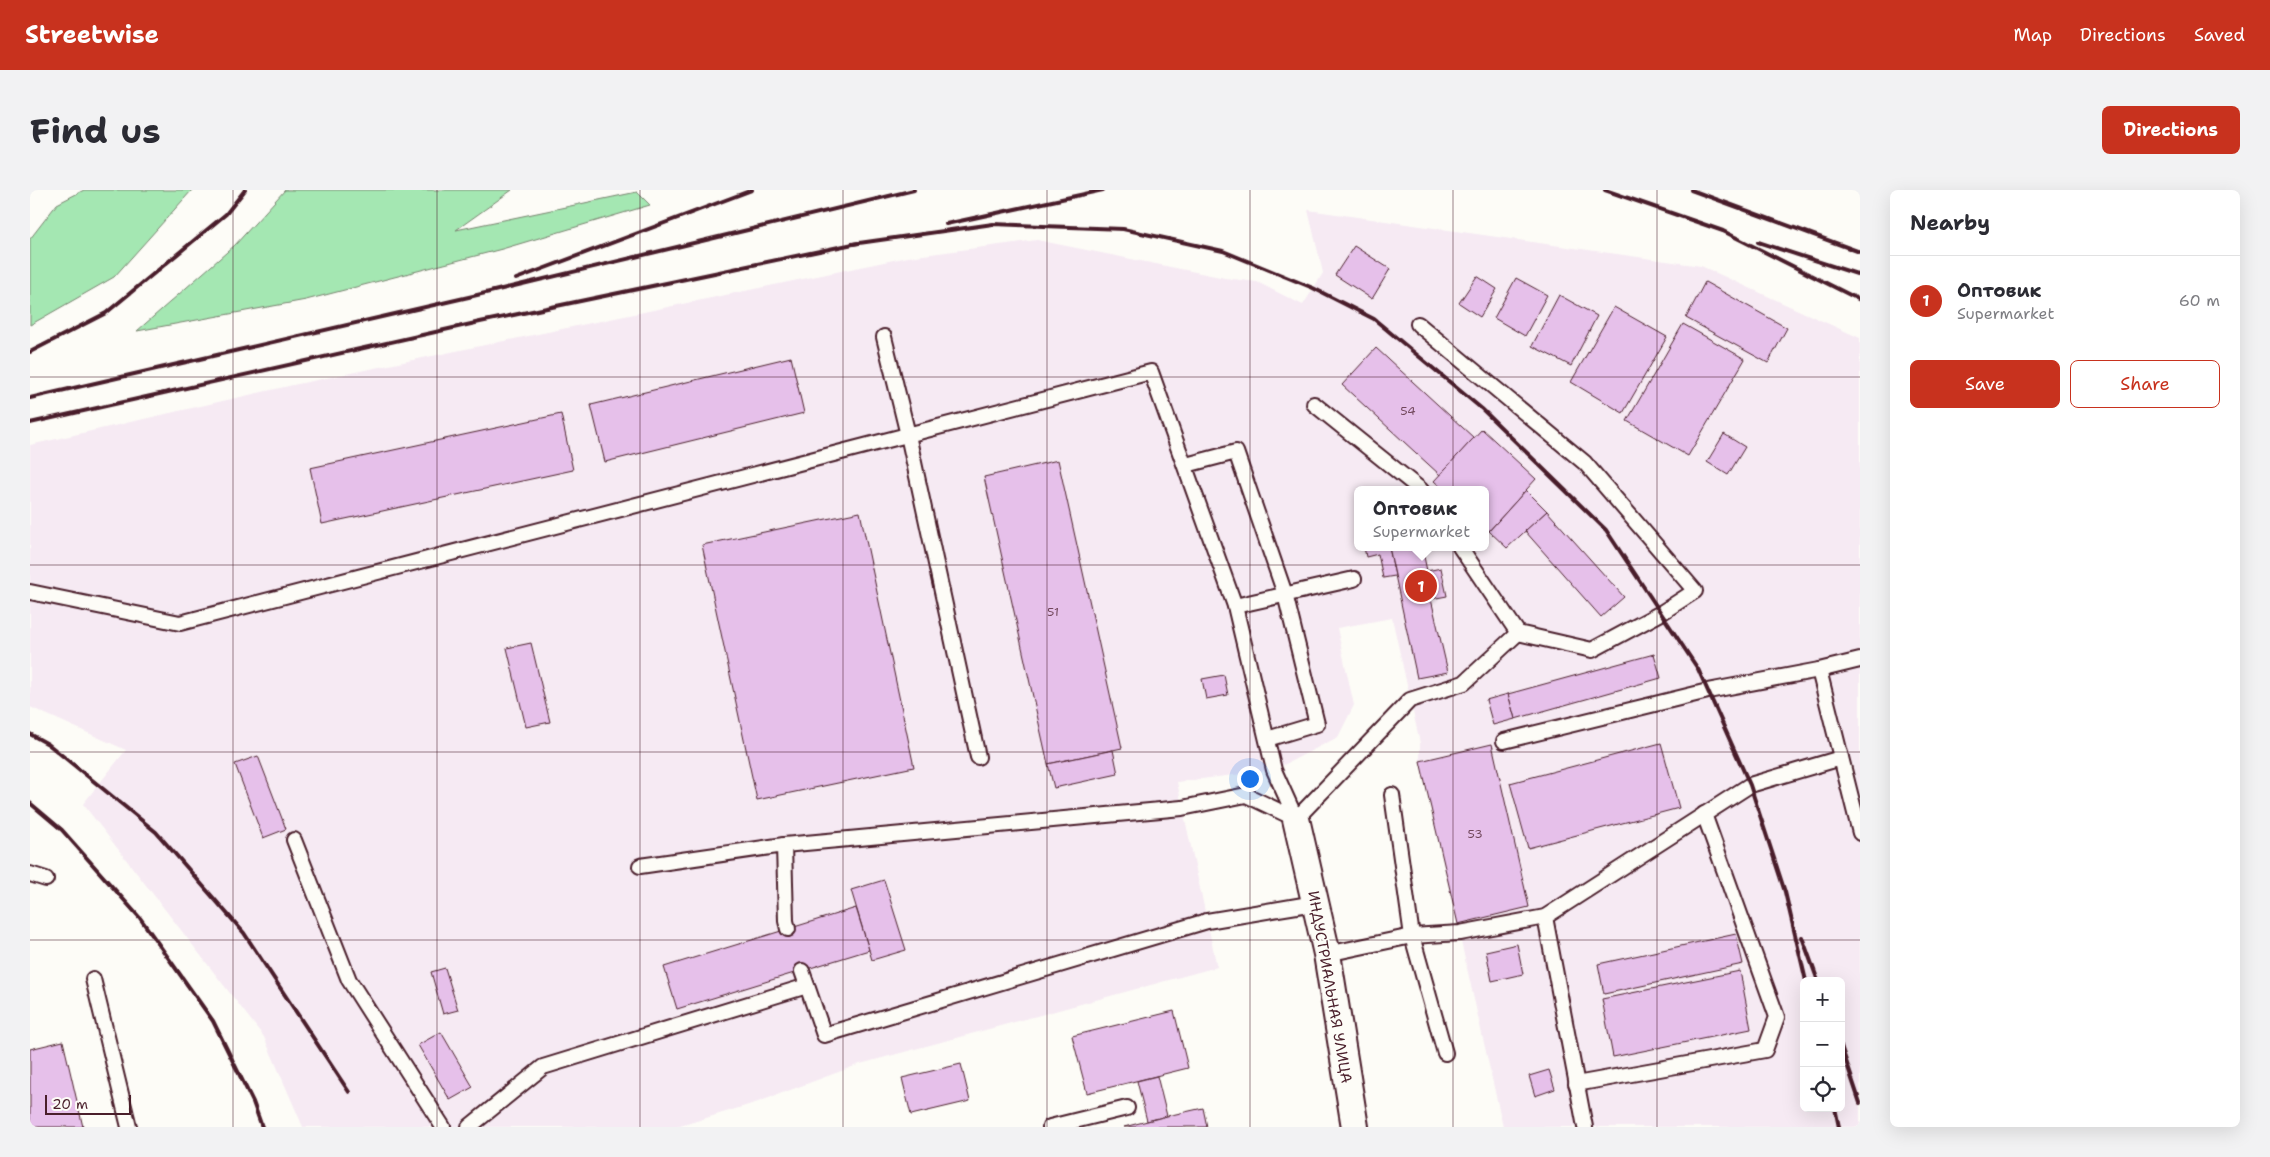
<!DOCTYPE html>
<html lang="en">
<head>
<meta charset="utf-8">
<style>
	:root { --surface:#fff; --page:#f2f2f3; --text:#2b2b33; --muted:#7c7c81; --line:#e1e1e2; --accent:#c8321e }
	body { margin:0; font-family:"Shantell Sans",sans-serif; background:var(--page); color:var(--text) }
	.controls { position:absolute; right:15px; bottom:15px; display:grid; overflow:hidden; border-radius:8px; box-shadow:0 5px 20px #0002 }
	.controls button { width:45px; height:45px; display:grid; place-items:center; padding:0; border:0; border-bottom:1px solid var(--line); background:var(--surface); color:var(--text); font:25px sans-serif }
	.scale { position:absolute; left:15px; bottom:12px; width:86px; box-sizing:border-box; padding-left:5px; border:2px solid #4a1f2b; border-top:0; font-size:14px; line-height:18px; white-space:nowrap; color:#4a1f2b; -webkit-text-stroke:4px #fdfcf7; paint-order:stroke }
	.you { position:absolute; left:1219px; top:588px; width:18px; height:18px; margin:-12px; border:4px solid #fff; border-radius:50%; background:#1a73e8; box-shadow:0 0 0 8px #1a73e833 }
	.badge { display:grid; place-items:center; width:32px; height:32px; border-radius:50%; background:var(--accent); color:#fff; font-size:16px; font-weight:700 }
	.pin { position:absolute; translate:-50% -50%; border:2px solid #fff; box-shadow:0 1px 5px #0006 }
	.popup { position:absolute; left:1324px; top:296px; width:135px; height:65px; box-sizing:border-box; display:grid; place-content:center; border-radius:8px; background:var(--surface); filter:drop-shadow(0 1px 4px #0005); font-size:16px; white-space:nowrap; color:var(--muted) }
	.popup b { font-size:19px; color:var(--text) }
	.popup::after { content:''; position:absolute; left:50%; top:100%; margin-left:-10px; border:10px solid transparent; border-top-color:var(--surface) }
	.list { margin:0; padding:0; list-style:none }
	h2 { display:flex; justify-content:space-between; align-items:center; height:65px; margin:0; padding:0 20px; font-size:21px }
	h2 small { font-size:16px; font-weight:400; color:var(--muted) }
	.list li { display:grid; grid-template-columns:32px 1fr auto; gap:15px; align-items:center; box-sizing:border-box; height:90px; padding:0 20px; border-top:1px solid var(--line) }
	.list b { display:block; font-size:19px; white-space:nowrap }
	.list p { margin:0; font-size:16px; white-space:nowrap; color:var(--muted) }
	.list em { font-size:16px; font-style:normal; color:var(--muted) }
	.actions { display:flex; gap:10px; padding:15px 20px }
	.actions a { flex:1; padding:11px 0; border:1px solid var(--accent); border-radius:8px; text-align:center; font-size:18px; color:var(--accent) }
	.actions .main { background:var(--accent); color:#fff }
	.icon { flex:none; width:28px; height:28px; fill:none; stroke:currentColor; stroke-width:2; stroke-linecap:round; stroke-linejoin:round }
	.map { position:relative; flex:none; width:1830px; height:937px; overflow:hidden; border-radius:8px }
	header { display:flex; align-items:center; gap:30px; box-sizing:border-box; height:70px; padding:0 25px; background:var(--accent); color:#fff }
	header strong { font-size:24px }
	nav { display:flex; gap:28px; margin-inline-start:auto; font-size:18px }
	.intro { display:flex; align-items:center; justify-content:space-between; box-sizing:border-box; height:120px; padding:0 30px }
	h1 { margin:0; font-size:35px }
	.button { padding:12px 22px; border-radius:8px; background:var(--accent); color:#fff; font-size:18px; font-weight:700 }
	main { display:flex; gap:30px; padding:0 30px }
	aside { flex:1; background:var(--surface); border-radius:8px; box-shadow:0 5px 20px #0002 }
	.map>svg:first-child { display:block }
</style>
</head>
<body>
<header>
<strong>Streetwise</strong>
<nav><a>Map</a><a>Directions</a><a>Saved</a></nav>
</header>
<div class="intro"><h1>Find us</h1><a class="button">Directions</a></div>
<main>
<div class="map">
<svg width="1830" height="937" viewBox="0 0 1830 937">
	<rect width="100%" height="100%" fill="#fdfcf7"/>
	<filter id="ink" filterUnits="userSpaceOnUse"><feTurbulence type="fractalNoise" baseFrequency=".02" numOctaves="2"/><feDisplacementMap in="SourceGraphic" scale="10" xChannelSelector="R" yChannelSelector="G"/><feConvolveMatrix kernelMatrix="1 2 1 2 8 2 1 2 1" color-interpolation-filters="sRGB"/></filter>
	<g filter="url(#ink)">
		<path fill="#f6eaf3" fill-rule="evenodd" d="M1278,20L1671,76L1830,148V937H1473L1390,571V553L1362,428L1307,438L1324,515L1308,547L1244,580L1147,592L1187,777L830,874L728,912L647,937H273L234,847L53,614L96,560L0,517V255L263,195L878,67L1007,50L1195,88L1227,92L1273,115L1293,83ZM1327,300H1455V357H1327ZM1774,791H1811V918H1774Z"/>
		<g fill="#a4e7b2" stroke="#77836e">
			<polygon points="54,0 162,0 84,87 0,135 0,49 27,14"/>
			<polygon points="255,0 482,0 426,40 607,2 620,15 472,59 276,110 107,141 205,55"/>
		</g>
		<g fill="#e6c0ea" stroke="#4a1f2b">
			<polygon points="1324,56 1360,79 1342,109 1305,85"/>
			<polygon points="1447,86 1467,99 1450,127 1429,113"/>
			<polygon points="1486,88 1517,105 1495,146 1464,128"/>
			<polygon points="1675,92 1757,138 1738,173 1656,128"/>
			<polygon points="1529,105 1567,126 1541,176 1502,156"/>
			<polygon points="1584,117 1637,147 1593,223 1541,192"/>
			<polygon points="1653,134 1715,169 1658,266 1597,231"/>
			<polygon points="1346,158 1444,248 1410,285 1312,195"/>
			<polygon points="761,167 774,223 575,272 561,215"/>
			<polygon points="531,224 543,280 292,334 280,278"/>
			<polygon points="1452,239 1506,289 1459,341 1455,337 1455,300 1414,300 1404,291"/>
			<polygon points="1694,244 1715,257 1698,285 1677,272"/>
			<polygon points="1028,270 1092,558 1018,574 954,287"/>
			<polygon points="1496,300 1517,321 1477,358 1459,341"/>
			<polygon points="1517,321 1594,407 1571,427 1495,341"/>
			<polygon points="830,322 884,577 727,610 672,355"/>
			<polygon points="1334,357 1359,357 1365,386 1353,388 1348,364 1336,367"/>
			<polygon points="1359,357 1392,357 1397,381 1411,378 1417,406 1401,409 1418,482 1387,488"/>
			<polygon points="501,453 520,532 496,537 477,458"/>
			<polygon points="1624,464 1631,488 1485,529 1478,504"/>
			<polygon points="1194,485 1198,505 1176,509 1172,489"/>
			<polygon points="1478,504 1485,529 1463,535 1456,510"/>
			<polygon points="1631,553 1649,618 1498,658 1480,593"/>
			<polygon points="1462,554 1499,717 1428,734 1390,571"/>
			<polygon points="1083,560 1088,584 1024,598 1018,574"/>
			<polygon points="228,566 256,639 233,648 205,574"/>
			<polygon points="854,690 876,760 842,770 821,700"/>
			<polygon points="826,718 839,760 647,819 634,777"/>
			<polygon points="1706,744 1713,774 1574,804 1568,774"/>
			<polygon points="1487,754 1493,784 1462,791 1456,761"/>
			<polygon points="415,778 428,820 413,824 401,782"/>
			<polygon points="1710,781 1721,839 1583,867 1572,809"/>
			<polygon points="1144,821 1158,878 1057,903 1042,846"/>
			<polygon points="411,842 443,897 420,910 388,855"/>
			<polygon points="33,851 53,937 0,937 0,859"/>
			<polygon points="931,874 940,911 881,925 872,888"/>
			<polygon points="1519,880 1525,899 1505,906 1499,886"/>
			<polygon points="1127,886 1137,926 1117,931 1107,891"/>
			<polygon points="1173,918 1177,937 1094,937 1137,926"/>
		</g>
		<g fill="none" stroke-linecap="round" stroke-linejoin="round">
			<g stroke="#4a1f2b" stroke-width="18">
				<g id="lane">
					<polyline points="1388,134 1555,273 1665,401 1631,423 1562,460 1488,443 1430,357"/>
					<polyline points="854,147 878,245 948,567"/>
					<polyline points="1284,214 1391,300"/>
					<polyline points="1156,275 1206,262 1255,404 1287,534 1237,549"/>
					<polyline points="0,402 150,433 1121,182 1205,416 1244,580 1266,629"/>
					<polyline points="1205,416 1324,389"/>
					<polyline points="1789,480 1830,643"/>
					<polyline points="1474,551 1678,501 1789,480 1830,470"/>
					<polyline points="1362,605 1382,746 1415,863"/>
					<polyline points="1266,629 1380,510 1434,493 1488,443"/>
					<polyline points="264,650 319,790 413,937"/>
					<polyline points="754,655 756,731 758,739"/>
					<polyline points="610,676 754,655 1152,618 1216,605 1266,629"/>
					<polyline points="0,684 16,689"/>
					<polyline points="1515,727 1555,937"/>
					<polyline points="1297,764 1382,746 1430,743 1515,727 1720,595 1811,568"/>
					<polyline points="772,781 794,845 1177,731 1285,713"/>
					<polyline points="63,789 99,937"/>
					<polyline points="1546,894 1735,860 1747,827 1674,624"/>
					<polyline points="439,937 513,877 777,796"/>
					<polyline points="1020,937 1097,918"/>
				</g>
			</g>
			<g stroke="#4a1f2b" stroke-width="30">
				<polyline id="street" points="1266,629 1297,764 1325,937"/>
			</g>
			<use href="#lane" stroke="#fdfcf7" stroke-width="14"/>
			<use href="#street" stroke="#fdfcf7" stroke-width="26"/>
			<g stroke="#4a1f2b" stroke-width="4">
				<polyline points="1575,0 1693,41 1830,110"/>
				<polyline points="1661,0 1830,62"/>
				<polyline points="916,34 1073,0"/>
				<polyline points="1728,52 1830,85"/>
				<polyline points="822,54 963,34 1093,39 1193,61 1283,98 1344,129 1452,219 1576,340 1668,479 1720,595 1755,702 1776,791"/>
				<polyline points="486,89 722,0"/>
				<polyline points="0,162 76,123 196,24 215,0"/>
				<polyline points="0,208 443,106 884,0"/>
				<polyline points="0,233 450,132 828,53"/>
				<polyline points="0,544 18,554 126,642 214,743 319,902"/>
				<polyline points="0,613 32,640 110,728 183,831 223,912 232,937"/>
				<polyline points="1772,747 1788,791"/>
				<polyline points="1811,856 1830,913"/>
				<polyline points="1805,918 1809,937"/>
			</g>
		</g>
	</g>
	<path fill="none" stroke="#4a1f2b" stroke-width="1" stroke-opacity="0.55" d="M203,0V937M407,0V937M610,0V937M813,0V937M1017,0V937M1220,0V937M1423,0V937M1627,0V937M0,187H1830M0,375H1830M0,562H1830M0,750H1830"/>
	<g text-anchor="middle" stroke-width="4" stroke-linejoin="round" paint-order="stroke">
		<g font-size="12" fill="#71475b">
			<text x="1378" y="225">54</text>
			<text x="1023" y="426">51</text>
			<text x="1445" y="648">53</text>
		</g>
		<g font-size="15" fill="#4a1f2b" stroke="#fdfcf7">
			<text transform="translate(1300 797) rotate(80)" y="5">ИНДУСТРИАЛЬНАЯ УЛИЦА</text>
		</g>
	</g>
</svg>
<div class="controls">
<button>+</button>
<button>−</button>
<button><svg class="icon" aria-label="locate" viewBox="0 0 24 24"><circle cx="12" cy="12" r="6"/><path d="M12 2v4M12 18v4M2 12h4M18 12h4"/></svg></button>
</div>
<div class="scale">20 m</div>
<div class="you"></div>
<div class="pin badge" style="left:1391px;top:396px">1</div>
<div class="popup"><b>Оптовик</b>Supermarket</div>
</div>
<aside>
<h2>Nearby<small></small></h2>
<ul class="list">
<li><span class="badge">1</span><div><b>Оптовик</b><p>Supermarket</p></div><em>60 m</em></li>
</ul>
<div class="actions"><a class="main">Save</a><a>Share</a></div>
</aside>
</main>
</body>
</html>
